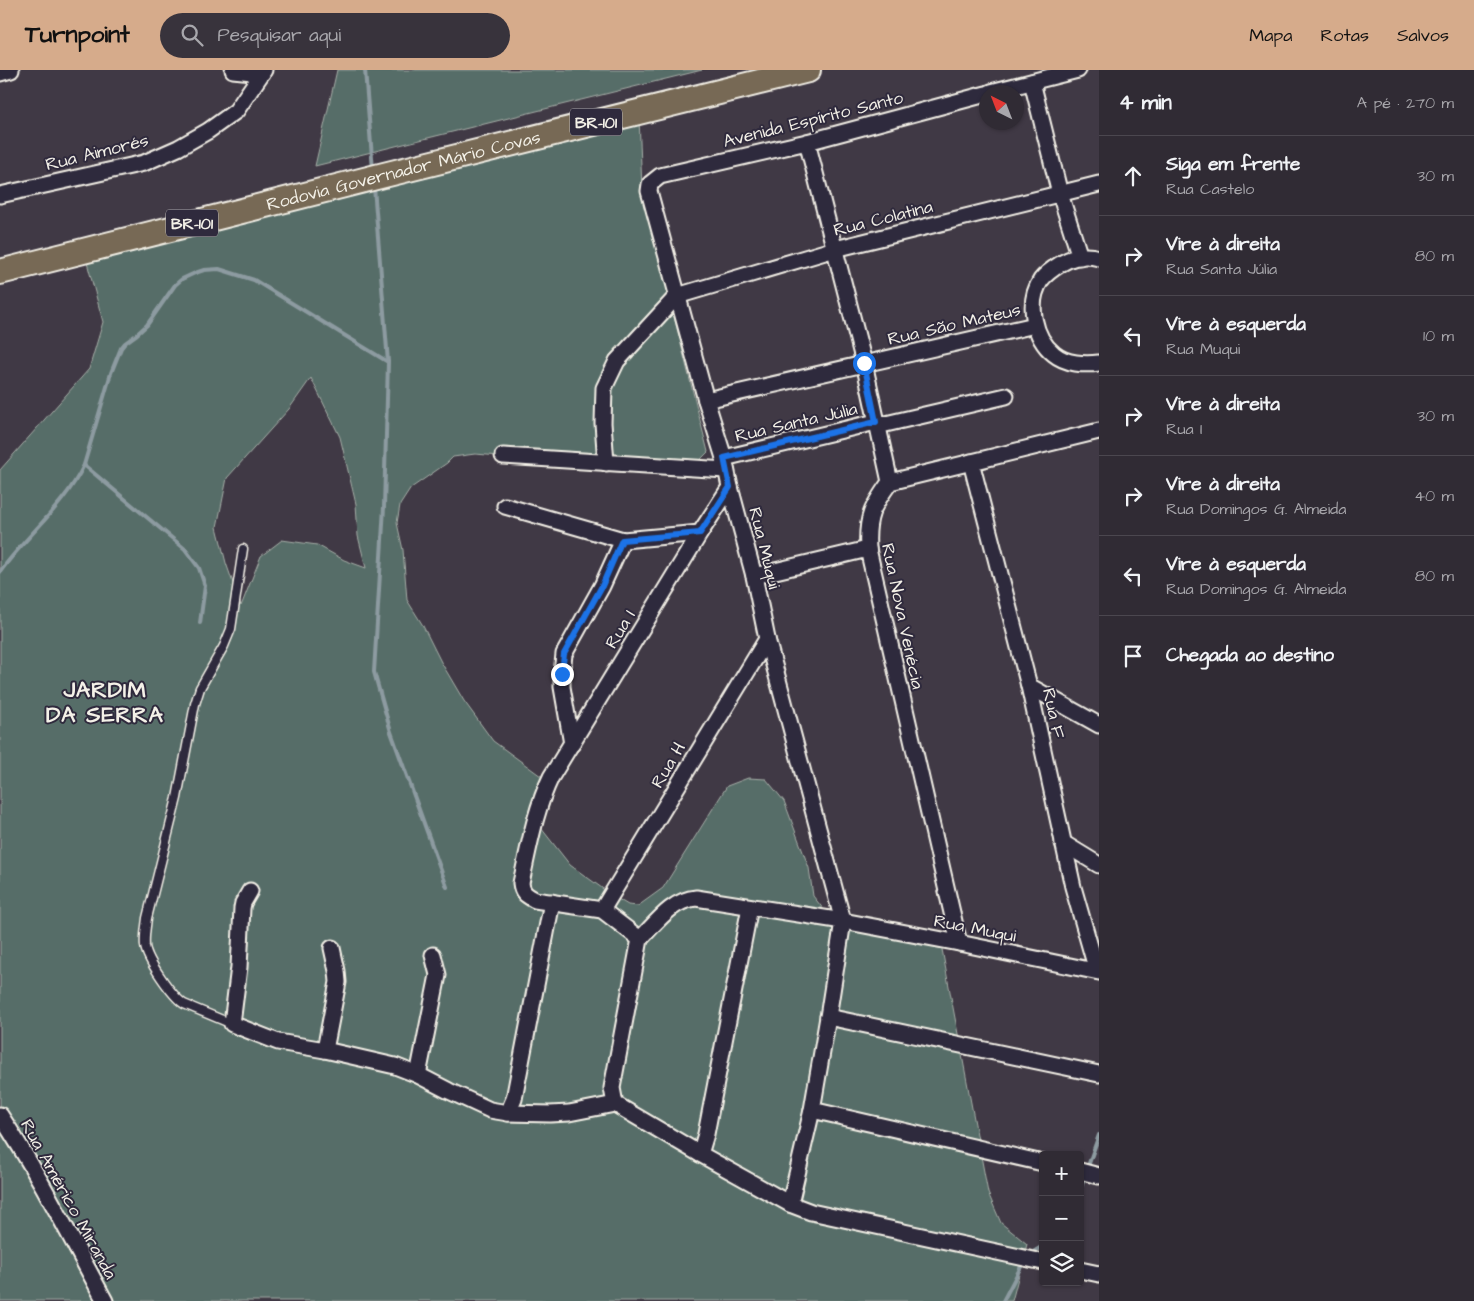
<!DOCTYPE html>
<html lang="pt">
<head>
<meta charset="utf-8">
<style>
	:root { --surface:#302b34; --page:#38333c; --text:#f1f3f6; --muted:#a8a7ac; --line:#4b474f; --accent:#d6ab8b }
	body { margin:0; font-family:"Architects Daughter",sans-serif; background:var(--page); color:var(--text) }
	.controls { position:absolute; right:15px; bottom:15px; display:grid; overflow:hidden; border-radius:5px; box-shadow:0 1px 4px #0004 }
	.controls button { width:45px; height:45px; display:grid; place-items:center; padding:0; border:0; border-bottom:1px solid var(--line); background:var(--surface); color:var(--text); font:25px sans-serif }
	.compass { position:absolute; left:979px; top:15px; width:45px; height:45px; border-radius:50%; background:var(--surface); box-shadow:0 1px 4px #0004; rotate:318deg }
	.stop { position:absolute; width:15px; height:15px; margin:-11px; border:4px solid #1a73e8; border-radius:50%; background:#fff }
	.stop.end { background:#1a73e8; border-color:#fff; box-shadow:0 1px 5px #0008 }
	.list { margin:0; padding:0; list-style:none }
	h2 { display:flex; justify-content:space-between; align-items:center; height:65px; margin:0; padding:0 20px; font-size:21px }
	h2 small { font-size:16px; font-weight:400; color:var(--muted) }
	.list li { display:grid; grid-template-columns:32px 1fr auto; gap:15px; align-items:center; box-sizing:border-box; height:80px; padding:0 20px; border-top:1px solid var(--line) }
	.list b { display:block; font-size:19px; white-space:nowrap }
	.list p { margin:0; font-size:16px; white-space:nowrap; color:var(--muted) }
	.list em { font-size:16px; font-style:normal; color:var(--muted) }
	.icon { flex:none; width:28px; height:28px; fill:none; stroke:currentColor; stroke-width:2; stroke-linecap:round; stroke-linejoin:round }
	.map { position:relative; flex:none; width:1099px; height:1231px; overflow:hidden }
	header { display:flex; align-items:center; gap:30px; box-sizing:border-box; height:70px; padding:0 25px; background:var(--accent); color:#111 }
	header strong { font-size:24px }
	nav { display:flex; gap:28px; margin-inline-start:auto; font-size:18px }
	.search { width:350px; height:45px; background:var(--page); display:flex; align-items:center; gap:12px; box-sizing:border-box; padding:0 18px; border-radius:28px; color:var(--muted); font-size:19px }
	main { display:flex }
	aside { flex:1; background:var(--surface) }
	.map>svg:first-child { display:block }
</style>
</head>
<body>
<header>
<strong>Turnpoint</strong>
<div class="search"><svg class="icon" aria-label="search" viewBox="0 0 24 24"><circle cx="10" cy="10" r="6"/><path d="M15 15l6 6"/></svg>Pesquisar aqui</div>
<nav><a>Mapa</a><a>Rotas</a><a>Salvos</a></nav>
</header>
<main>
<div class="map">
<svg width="1099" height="1231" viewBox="0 0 1099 1231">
	<rect width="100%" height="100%" fill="#403945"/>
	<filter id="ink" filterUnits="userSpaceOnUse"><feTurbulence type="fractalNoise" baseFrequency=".02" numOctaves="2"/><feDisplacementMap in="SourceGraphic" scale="10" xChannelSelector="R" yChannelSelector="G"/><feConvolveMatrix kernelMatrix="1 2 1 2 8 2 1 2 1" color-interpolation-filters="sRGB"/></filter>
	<g filter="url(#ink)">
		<g fill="#576d68" stroke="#a6afa8" fill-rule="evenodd">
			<polygon points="337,0 702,0 315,96"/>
			<path d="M639,48L642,119L708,382L698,392L657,391L564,382H516L499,386L475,384L453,387L447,393L411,418L400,435L397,453L403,480L407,530L422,554L441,592L464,631L493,671L545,709L535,738L541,758L570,795L613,826L628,835L638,836L663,818L727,716L748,708L766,709L784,731L809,798L813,826L828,845L941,874L988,1123L1001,1153L1027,1174L1012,1231H0V400L89,299L103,252L85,185ZM311,308L340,367L356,434L358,466L366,498L344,490L317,475L282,470L261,486L241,536L226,493L217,457L227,408L289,339Z"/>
		</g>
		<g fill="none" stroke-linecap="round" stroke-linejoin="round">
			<g stroke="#8d9ba1" stroke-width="4">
				<polyline points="365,0 373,100"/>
				<polyline points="374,117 388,292 384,437 374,602 391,662 447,817"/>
				<polyline points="84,395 185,479 199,498 205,516 200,553"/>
				<path d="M0,502C26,465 64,437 84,395L111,303L121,278L125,273L136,265L147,255L175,215L182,209L195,203L204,200L219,199L254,210L388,292"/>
				<polyline points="1087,1099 1099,1065"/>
				<polyline points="1080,1120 1085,1106"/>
				<polyline points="1030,1184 1043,1176"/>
				<polyline points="1003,1231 1024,1191"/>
			</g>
			<g stroke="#f4f1e8" stroke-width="11">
				<path id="lane" d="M232,954L184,934C172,926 147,890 145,876C144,867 146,857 147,848L177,728L195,634L200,618L224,576L231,559L243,479"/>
			</g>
			<g stroke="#f4f1e8" stroke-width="19">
				<g id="street">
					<polyline points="233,0 262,3"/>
					<polyline points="0,3 11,0"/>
					<polyline points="1032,12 1060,124 1080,187"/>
					<polyline points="991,22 1078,0"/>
					<polyline points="986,24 807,72 660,106 650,114 649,121 706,330 724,388 730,417 754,506 767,569 843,851 828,947 812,1040 790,1134 811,1142 1043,1192"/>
					<polyline points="807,72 864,293 890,412"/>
					<polyline points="0,125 144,93 178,78 208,61 236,41 264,0"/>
					<path d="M1099,188C1086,184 1074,186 1062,193C1054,198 1047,202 1041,210C1026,233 1034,268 1054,284C1066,294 1085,295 1099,293"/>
					<polyline points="706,330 1035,255"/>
					<polyline points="877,356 1006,326"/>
					<polyline points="503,386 726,400"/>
					<polyline points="724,388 876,352"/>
					<polyline points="971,392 1029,616 1073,817 1097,901"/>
					<polyline points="606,393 603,353 604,318 617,291 677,226 835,179 1099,114"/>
					<path d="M730,417L700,463L551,707C535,740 529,777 521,813C522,823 526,825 535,830L602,840L640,869C656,853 672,830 696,828L843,851L959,873L1099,902"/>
					<polyline points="505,436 623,470 700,463"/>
					<polyline points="754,506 868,479"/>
					<polyline points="1029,616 1099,655"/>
					<polyline points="572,674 562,617 562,604 564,584 602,516 623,470"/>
					<polyline points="1063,773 1099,795"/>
					<polyline points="250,821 243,833 242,838 239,897 232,954 278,972 325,980 395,996 418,1005 449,1021 490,1040 508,1043 514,1029 552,832"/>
					<polyline points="602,840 767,569"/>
					<polyline points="640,869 612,1018 615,1034 700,1084 706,1064 750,837"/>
					<path d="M959,873L868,479C866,447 872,437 890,412L1099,361"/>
					<polyline points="828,947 1099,1004"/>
					<polyline points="325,980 338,912 337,901 332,878"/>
					<polyline points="418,1005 438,905 433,885"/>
					<polyline points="812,1040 1043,1093"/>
					<polyline points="508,1043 550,1044 569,1043 615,1034"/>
					<path d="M0,1045C39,1104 71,1169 105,1231"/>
					<polyline points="700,1084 790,1134"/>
					<polyline points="1080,1101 1099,1106"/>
					<polyline points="1080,1200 1099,1204"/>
				</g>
			</g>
			<g stroke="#f4f1e8" stroke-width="28">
				<g id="primary">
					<path id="s1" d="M0,202L384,105L808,0"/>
				</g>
			</g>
			<use href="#lane" stroke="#2f2a3d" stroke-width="8"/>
			<use href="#street" stroke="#2f2a3d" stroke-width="15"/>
			<use href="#primary" stroke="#776954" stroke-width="24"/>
		</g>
	</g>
	<g fill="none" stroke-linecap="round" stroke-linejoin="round" filter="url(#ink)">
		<polyline stroke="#1a73e8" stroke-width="6" points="562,604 564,584 602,516 622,470 700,463 730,417 724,388 876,352 864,293"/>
	</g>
	<g text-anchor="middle" stroke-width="4" stroke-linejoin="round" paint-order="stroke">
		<g fill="#2f2a3d" stroke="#b9b5b5" stroke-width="1">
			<rect x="570" y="38.5" width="52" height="27" rx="4"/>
			<rect x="166" y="139.5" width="52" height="27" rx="4"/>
		</g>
		<g font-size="16" font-weight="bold" fill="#f4f1e8">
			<text x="596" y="58">BR-101</text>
			<text x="192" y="159">BR-101</text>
		</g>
		<g font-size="18" fill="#f4f1e8" stroke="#2f2a3d">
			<text transform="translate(813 49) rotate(-14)" y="6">Avenida Espírito Santo</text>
			<text transform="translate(97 82) rotate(-14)" y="6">Rua Aimorés</text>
			<text dy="6" stroke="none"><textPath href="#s1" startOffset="416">Rodovia Governador Mário Covas</textPath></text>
			<text transform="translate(883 148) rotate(-14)" y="6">Rua Colatina</text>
			<text transform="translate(954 254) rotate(-13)" y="6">Rua São Mateus</text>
			<text transform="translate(796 352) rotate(-13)" y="6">Rua Santa Júlia</text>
			<text transform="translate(765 478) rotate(76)" y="6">Rua Muqui</text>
			<text transform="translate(903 546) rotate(78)" y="6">Rua Nova Venécia</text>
			<text transform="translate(620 559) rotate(-59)" y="6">Rua I</text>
			<text transform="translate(1054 643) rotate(78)" y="6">Rua F</text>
			<text transform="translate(668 695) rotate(-59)" y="6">Rua H</text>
			<text transform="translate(975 858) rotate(11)" y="6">Rua Muqui</text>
			<text transform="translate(69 1129) rotate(61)" y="6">Rua Américo Miranda</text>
		</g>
		<g font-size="22" font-weight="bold" letter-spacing="1" fill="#f4f1e8" stroke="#2f2a3d">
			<text x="105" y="627">JARDIM<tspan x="105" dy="25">DA SERRA</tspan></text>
		</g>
	</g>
</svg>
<div class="controls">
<button>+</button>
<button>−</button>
<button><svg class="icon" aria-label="layers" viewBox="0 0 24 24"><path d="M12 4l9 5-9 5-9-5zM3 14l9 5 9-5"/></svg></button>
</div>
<svg class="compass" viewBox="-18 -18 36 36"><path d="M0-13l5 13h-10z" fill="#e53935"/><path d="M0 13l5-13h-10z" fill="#a8a7ac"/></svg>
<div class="stop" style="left:864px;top:293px"></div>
<div class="stop end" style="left:562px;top:604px"></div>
</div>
<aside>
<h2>4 min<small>A pé · 270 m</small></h2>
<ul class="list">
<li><svg class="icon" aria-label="ahead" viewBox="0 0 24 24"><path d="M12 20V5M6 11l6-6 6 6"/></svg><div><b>Siga em frente</b><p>Rua Castelo</p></div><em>30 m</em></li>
<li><svg class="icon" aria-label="right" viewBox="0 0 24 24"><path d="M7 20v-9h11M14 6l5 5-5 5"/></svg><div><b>Vire à direita</b><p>Rua Santa Júlia</p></div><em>80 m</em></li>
<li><svg class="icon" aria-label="left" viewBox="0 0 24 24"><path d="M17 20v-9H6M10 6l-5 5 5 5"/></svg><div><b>Vire à esquerda</b><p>Rua Muqui</p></div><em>10 m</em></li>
<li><svg class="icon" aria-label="right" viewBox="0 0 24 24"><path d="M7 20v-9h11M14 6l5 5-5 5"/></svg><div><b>Vire à direita</b><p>Rua I</p></div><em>30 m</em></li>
<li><svg class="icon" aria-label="right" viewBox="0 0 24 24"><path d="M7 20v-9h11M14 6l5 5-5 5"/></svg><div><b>Vire à direita</b><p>Rua Domingos G. Almeida</p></div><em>40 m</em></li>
<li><svg class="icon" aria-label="left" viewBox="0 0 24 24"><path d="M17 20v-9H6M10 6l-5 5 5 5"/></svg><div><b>Vire à esquerda</b><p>Rua Domingos G. Almeida</p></div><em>80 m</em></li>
<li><svg class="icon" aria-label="arrive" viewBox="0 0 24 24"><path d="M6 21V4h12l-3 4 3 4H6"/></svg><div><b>Chegada ao destino</b></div></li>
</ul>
</aside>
</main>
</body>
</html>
